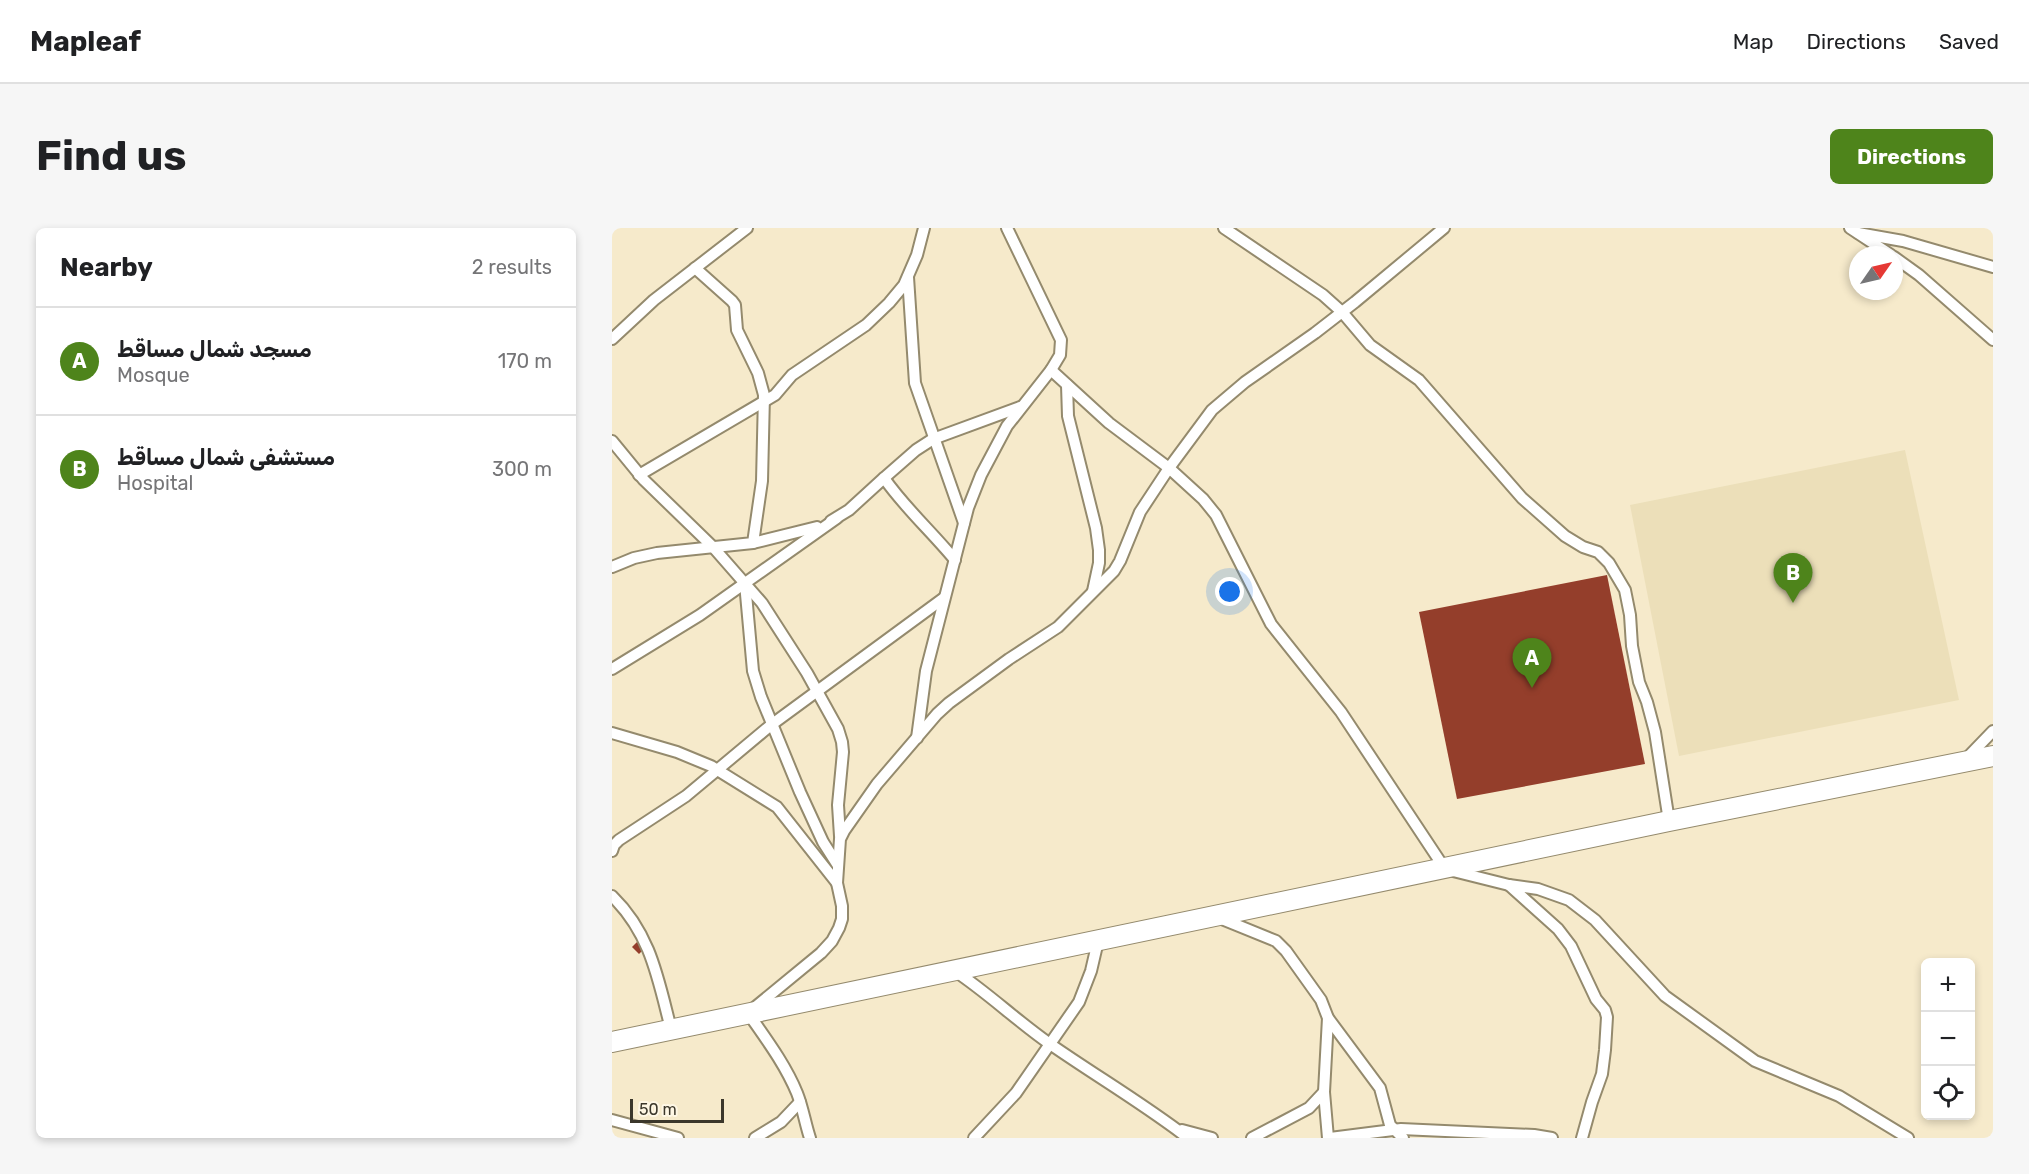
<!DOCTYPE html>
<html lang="en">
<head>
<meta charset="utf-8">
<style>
	:root { --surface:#fff; --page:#f6f6f6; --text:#202124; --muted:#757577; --line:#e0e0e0; --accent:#4e841b }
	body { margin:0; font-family:Rubik,"Noto Naskh Arabic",sans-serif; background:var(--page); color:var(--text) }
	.controls { position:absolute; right:18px; bottom:18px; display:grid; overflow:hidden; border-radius:9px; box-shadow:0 3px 9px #0003 }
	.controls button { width:54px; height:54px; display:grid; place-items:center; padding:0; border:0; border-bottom:2px solid var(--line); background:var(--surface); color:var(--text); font:30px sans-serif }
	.compass { position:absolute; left:1237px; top:18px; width:54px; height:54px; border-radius:50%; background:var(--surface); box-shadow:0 3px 9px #0003; rotate:56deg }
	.scale { position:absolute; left:18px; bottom:15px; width:94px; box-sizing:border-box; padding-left:6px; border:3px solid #3b372b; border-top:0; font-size:16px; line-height:21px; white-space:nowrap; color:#3b372b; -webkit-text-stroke:4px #fef7e5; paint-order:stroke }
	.you { position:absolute; left:618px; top:364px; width:21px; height:21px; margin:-15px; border:4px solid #fff; border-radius:50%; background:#1a73e8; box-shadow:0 0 0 9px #1a73e833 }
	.badge { display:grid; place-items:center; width:39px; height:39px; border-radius:50%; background:var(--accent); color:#fff; font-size:20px; font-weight:700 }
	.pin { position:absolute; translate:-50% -50px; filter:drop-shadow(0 2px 3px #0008) }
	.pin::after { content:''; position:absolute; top:32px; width:21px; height:18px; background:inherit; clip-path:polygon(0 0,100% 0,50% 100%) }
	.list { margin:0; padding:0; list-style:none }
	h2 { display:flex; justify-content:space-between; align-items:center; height:78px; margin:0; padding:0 24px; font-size:26px }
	h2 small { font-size:20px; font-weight:400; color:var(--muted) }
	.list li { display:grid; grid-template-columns:39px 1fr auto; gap:18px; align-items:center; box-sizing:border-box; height:108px; padding:0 24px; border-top:2px solid var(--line) }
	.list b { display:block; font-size:22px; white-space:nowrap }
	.list p { margin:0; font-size:20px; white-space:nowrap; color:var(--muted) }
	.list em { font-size:20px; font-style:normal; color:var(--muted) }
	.icon { flex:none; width:33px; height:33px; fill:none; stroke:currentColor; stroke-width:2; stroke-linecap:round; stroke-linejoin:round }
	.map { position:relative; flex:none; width:1381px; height:910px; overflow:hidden; border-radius:9px }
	header { display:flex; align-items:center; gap:36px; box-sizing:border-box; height:84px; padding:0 30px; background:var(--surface); border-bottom:2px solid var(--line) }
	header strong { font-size:28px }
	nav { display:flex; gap:33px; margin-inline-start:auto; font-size:21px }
	.intro { display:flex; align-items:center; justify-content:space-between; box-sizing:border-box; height:144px; padding:0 36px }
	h1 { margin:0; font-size:42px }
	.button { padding:15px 27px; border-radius:9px; background:var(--accent); color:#fff; font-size:21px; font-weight:700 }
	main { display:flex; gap:36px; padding:0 36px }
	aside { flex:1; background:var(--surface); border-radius:9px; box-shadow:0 3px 9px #0003 }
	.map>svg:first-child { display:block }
</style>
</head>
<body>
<header>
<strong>Mapleaf</strong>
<nav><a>Map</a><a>Directions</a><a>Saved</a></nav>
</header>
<div class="intro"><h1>Find us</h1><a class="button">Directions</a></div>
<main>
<aside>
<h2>Nearby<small>2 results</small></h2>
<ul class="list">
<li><span class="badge">A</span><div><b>مسجد شمال مساقط</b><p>Mosque</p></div><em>170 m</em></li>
<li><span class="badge">B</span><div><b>مستشفى شمال مساقط</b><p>Hospital</p></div><em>300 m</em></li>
</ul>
</aside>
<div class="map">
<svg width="1381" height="910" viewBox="0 0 1381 910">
	<rect width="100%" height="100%" fill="#f6eacb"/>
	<polygon fill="#ecdfb9" points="1293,222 1347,472 1067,528 1018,277"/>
	<g fill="#943e2b">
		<polygon points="995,347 1033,536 845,571 807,384"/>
		<polygon points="27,712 34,719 27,726 20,719"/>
	</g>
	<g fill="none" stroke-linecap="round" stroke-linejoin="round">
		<g stroke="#948a6d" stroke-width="14">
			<g id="street">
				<polyline points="612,0 711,67 730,84 758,117 807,152 910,270 953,308 971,319 986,324 997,335 1013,362 1018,387 1020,418 1027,454 1035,474 1043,504 1057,593"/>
				<polyline points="1238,0 1279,27"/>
				<polyline points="1246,5 1291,13 1381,39"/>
				<polyline points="1282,29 1307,47 1381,112"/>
				<polyline points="296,49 303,155 352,295"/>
				<polyline points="0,111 42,72 135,0"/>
				<polyline points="439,142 497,195 557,240 591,271 604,287 659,396 729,484 833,641 897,657 926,661 957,672 983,692 1053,768 1143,833 1227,868 1296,910"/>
				<polyline points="455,157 456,188 484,300 487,322 487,335 481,363"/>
				<polyline points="0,213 32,252 101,319 150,375 195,445 226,501 230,514 231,524 226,577 228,608"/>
				<polyline points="27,247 163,167 180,147 254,97 277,75 292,57 305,27 312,0"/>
				<polyline points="272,250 304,222 321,211 408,179"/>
				<path d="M219,293L237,282L272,250C292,279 320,304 343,332"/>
				<polyline points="141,315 205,299"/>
				<polyline points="0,339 22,330 45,325 141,315 150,253 152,167 146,145 125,102 123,77 120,73 83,40"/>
				<polyline points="133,355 141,443 149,469 188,564 211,614 225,636"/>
				<polyline points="0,441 88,387 225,290"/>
				<polyline points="0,505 65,524 99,538 165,579 225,655"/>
				<polyline points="305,510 314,443 356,280 369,247 395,198 439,142 448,127 449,112 395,0"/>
				<polyline points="1354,531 1381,503"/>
				<polyline points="0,623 2,617 7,612 74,568 159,497 332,370"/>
				<polyline points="897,657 946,701 959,718 984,771 993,782 995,789 993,822 990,846 980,874 970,910"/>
				<path d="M0,668C39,706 46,751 59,801"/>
				<polyline points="605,689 664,713 674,723 709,772 716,790 768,860 778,897 791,910"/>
				<path d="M343,743C376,765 405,793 438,816C484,848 532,876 576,910"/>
				<polyline points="716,790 712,864 716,910"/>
				<polyline points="0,892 66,910"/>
				<polyline points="570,902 600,910"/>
				<polyline points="143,910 169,894 188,874"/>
				<path d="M198,910C193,895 191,880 185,865C173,836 154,811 136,785L209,725L220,713L227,700L230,691V678L225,655L228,611L232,603L265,556L325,486L337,475L397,431L446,399L502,343L508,333L528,284L557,240L600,182L633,154L703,105L743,74L832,0"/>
				<polyline points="362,910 404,865 467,774 479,743 486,713"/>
				<polyline points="640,910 697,880 712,864"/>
				<polyline points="718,910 789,901 922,907 940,910"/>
			</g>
		</g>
		<g stroke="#948a6d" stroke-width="22">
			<polyline id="highway" points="0,814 1057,593 1381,528"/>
		</g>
		<use href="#street" stroke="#fff" stroke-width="10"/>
		<use href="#highway" stroke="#fff" stroke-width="20"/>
	</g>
</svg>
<div class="controls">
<button>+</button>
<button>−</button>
<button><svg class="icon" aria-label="locate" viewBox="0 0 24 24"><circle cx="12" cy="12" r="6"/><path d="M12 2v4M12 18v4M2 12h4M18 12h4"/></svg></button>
</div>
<svg class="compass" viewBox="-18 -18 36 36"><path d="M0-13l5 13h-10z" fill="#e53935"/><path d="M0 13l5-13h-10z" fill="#757577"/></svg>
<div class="scale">50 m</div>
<div class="you"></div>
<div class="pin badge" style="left:920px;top:460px">A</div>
<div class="pin badge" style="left:1181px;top:375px">B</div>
</div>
</main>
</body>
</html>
